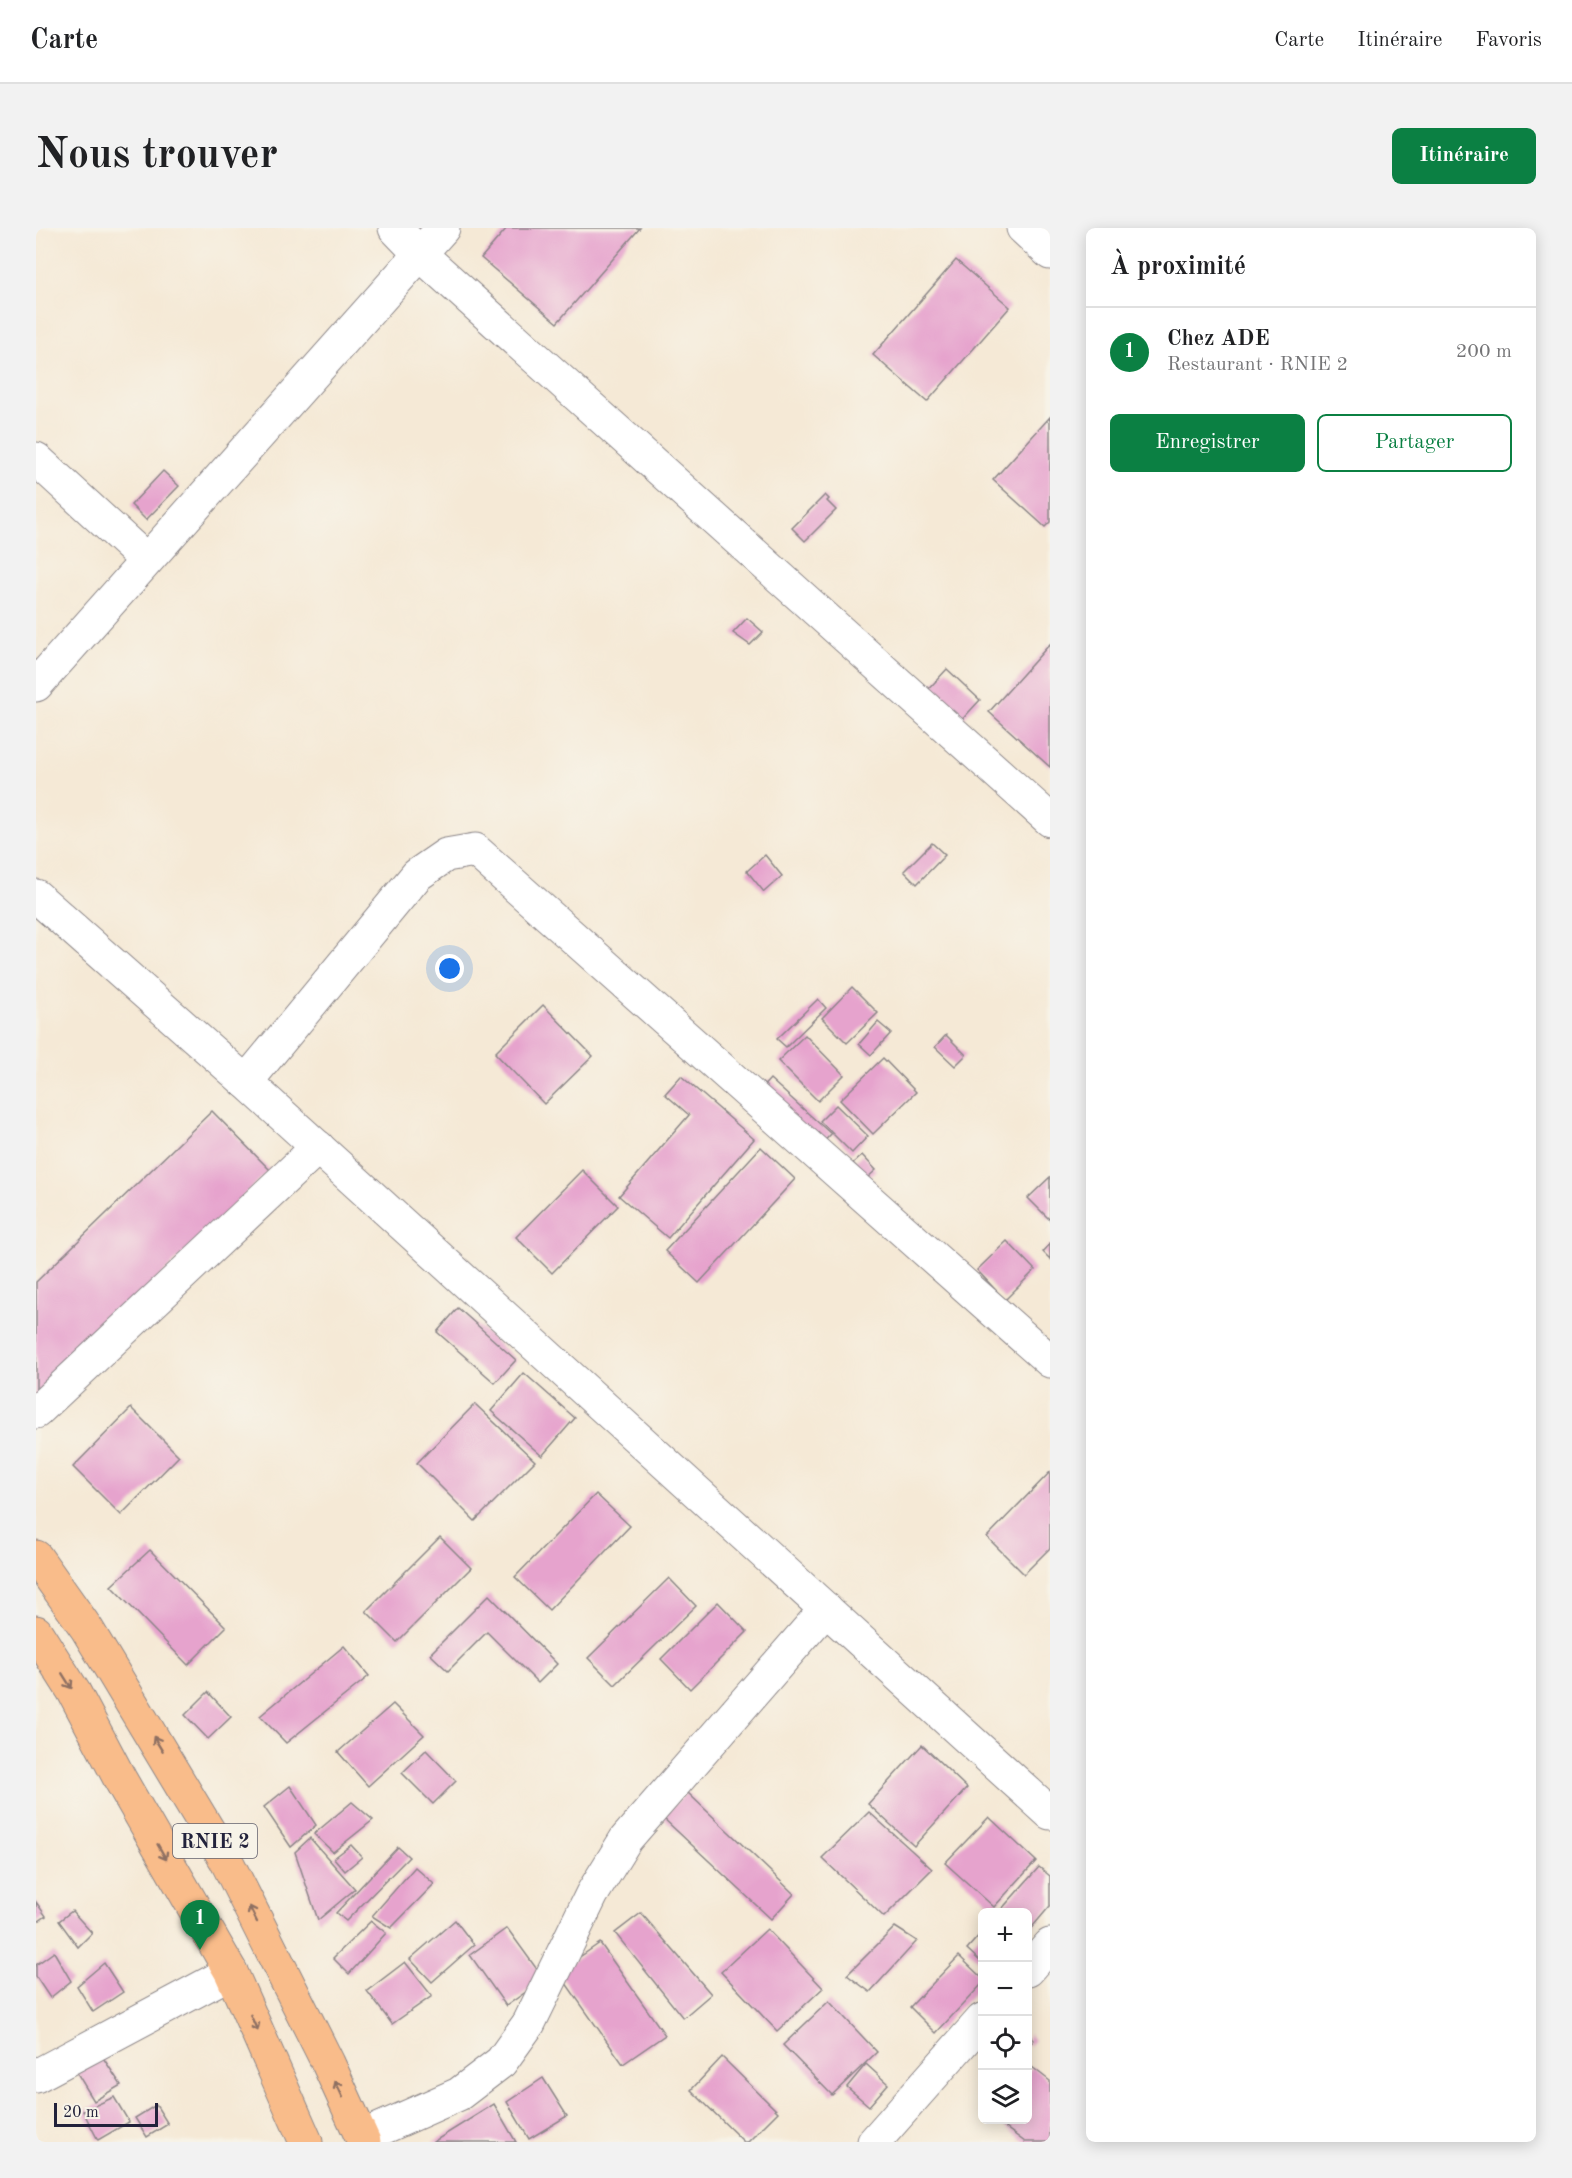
<!DOCTYPE html>
<html lang="fr">
<head>
<meta charset="utf-8">
<style>
	:root { --surface:#fff; --page:#f2f2f2; --text:#202124; --muted:#757577; --line:#e0e0e0; --accent:#0b8043 }
	body { margin:0; font-family:"Old Standard TT",serif; background:var(--page); color:var(--text) }
	.controls { position:absolute; right:18px; bottom:18px; display:grid; overflow:hidden; border-radius:9px; box-shadow:0 3px 15px #0003 }
	.controls button { width:54px; height:54px; display:grid; place-items:center; padding:0; border:0; border-bottom:2px solid var(--line); background:var(--surface); color:var(--text); font:30px sans-serif }
	.scale { position:absolute; left:18px; bottom:15px; width:104px; box-sizing:border-box; padding-left:6px; border:3px solid #22223b; border-top:0; font-size:16px; line-height:21px; white-space:nowrap; color:#22223b; -webkit-text-stroke:4px #f7f3e8; paint-order:stroke }
	.you { position:absolute; left:414px; top:741px; width:21px; height:21px; margin:-15px; border:4px solid #fff; border-radius:50%; background:#1a73e8; box-shadow:0 0 0 9px #1a73e833 }
	.badge { display:grid; place-items:center; width:39px; height:39px; border-radius:50%; background:var(--accent); color:#fff; font-size:20px; font-weight:700 }
	.pin { position:absolute; translate:-50% -50px; filter:drop-shadow(0 2px 3px #0008) }
	.pin::after { content:''; position:absolute; top:32px; width:21px; height:18px; background:inherit; clip-path:polygon(0 0,100% 0,50% 100%) }
	.list { margin:0; padding:0; list-style:none }
	h2 { display:flex; justify-content:space-between; align-items:center; height:78px; margin:0; padding:0 24px; font-size:26px }
	h2 small { font-size:20px; font-weight:400; color:var(--muted) }
	.list li { display:grid; grid-template-columns:39px 1fr auto; gap:18px; align-items:center; box-sizing:border-box; height:90px; padding:0 24px; border-top:2px solid var(--line) }
	.list b { display:block; font-size:22px; white-space:nowrap }
	.list p { margin:0; font-size:20px; white-space:nowrap; color:var(--muted) }
	.list em { font-size:20px; font-style:normal; color:var(--muted) }
	.actions { display:flex; gap:12px; padding:18px 24px }
	.actions a { flex:1; padding:14px 0; border:2px solid var(--accent); border-radius:9px; text-align:center; font-size:21px; color:var(--accent) }
	.actions .main { background:var(--accent); color:#fff }
	.icon { flex:none; width:33px; height:33px; fill:none; stroke:currentColor; stroke-width:2; stroke-linecap:round; stroke-linejoin:round }
	.map { position:relative; flex:none; width:1014px; height:1914px; overflow:hidden; border-radius:9px }
	header { display:flex; align-items:center; gap:36px; box-sizing:border-box; height:84px; padding:0 30px; background:var(--surface); border-bottom:2px solid var(--line) }
	header strong { font-size:28px }
	nav { display:flex; gap:33px; margin-inline-start:auto; font-size:21px }
	.intro { display:flex; align-items:center; justify-content:space-between; box-sizing:border-box; height:144px; padding:0 36px }
	h1 { margin:0; font-size:42px }
	.button { padding:15px 27px; border-radius:9px; background:var(--accent); color:#fff; font-size:21px; font-weight:700 }
	main { display:flex; gap:36px; padding:0 36px }
	aside { flex:1; background:var(--surface); border-radius:9px; box-shadow:0 3px 15px #0003 }
	.map>svg:first-child { display:block }
</style>
</head>
<body>
<header>
<strong>Carte</strong>
<nav><a>Carte</a><a>Itinéraire</a><a>Favoris</a></nav>
</header>
<div class="intro"><h1>Nous trouver</h1><a class="button">Itinéraire</a></div>
<main>
<div class="map">
<svg width="1014" height="1914" viewBox="0 0 1014 1914">
	<rect width="100%" height="100%" fill="#f7f3e8"/>
	<filter id="ink" filterUnits="userSpaceOnUse"><feTurbulence type="fractalNoise" baseFrequency=".0167" numOctaves="2"/><feDisplacementMap in="SourceGraphic" scale="12" xChannelSelector="R" yChannelSelector="G"/><feConvolveMatrix kernelMatrix="1 2 1 2 8 2 1 2 1" color-interpolation-filters="sRGB"/></filter>
	<filter id="wash" filterUnits="userSpaceOnUse"><feTurbulence type="fractalNoise" baseFrequency=".008" numOctaves="4" result="noise"/><feDisplacementMap in="SourceGraphic" scale="24" xChannelSelector="R" yChannelSelector="G"/><feGaussianBlur stdDeviation="1.35" result="paint"/><feColorMatrix in="noise" values="0 0 0 0 0 0 0 0 0 0 0 0 0 0 0 0 0 1.4 0 .05"/><feComposite in="paint" operator="in"/></filter>
	<g filter="url(#wash)">
		<rect width="100%" height="100%" fill="#f5e9d6"/>
		<g id="blocks">
			<g fill="#e6a3cd">
				<polygon points="471,0 604,0 521,95 445,30"/>
				<polygon points="920,32 974,79 891,174 837,127"/>
				<polygon points="1014,189 1014,294 1009,299 957,252"/>
				<polygon points="127,243 143,258 110,292 95,277"/>
				<polygon points="789,267 793,271 791,273 800,282 769,313 756,300"/>
				<polygon points="711,390 727,404 714,417 697,405"/>
				<polygon points="1014,416 1014,539 953,484"/>
				<polygon points="911,441 944,472 921,497 888,466"/>
				<polygon points="896,615 909,627 881,656 868,643"/>
				<polygon points="729,627 746,648 728,664 711,643"/>
				<polygon points="816,759 842,785 811,815 786,790"/>
				<polygon points="782,771 790,780 750,819 741,811"/>
				<polygon points="507,777 557,828 508,876 459,825"/>
				<polygon points="842,794 855,805 835,827 823,816"/>
				<polygon points="769,807 808,847 782,873 742,833"/>
				<polygon points="910,807 930,827 919,838 899,819"/>
				<polygon points="847,830 880,864 837,906 804,872"/>
				<polygon points="645,848 718,911 632,1010 583,968 653,887 629,866"/>
				<polygon points="734,851 795,906 782,920 722,864"/>
				<polygon points="800,877 832,908 816,925 784,893"/>
				<polygon points="176,883 234,942 0,1169 0,1054"/>
				<polygon points="725,919 759,951 663,1055 629,1023"/>
				<polygon points="826,927 840,942 831,950 817,935"/>
				<polygon points="546,942 582,978 516,1045 480,1009"/>
				<polygon points="1014,949 1014,992 992,970"/>
				<polygon points="971,1013 999,1042 969,1072 941,1042"/>
				<polygon points="1014,1016 1014,1031 1007,1024"/>
				<polygon points="422,1080 480,1132 459,1155 401,1104"/>
				<polygon points="488,1145 539,1190 506,1228 455,1183"/>
				<polygon points="439,1176 499,1233 439,1293 381,1235"/>
				<polygon points="95,1180 143,1228 85,1287 37,1239"/>
				<polygon points="1014,1244 1014,1320 988,1346 951,1309"/>
				<polygon points="560,1266 594,1298 513,1382 479,1349"/>
				<polygon points="404,1309 435,1340 361,1414 330,1383"/>
				<polygon points="114,1322 190,1399 152,1437 75,1358"/>
				<polygon points="633,1350 660,1378 579,1457 552,1430"/>
				<polygon points="453,1367 521,1436 502,1455 451,1404 412,1443 394,1426"/>
				<polygon points="682,1374 711,1404 654,1461 625,1431"/>
				<polygon points="308,1418 333,1448 250,1515 224,1488"/>
				<polygon points="172,1464 195,1489 172,1511 149,1487"/>
				<polygon points="357,1476 388,1507 332,1558 302,1524"/>
				<polygon points="886,1517 931,1560 878,1618 832,1576"/>
				<polygon points="390,1522 420,1553 397,1576 366,1545"/>
				<polygon points="254,1558 280,1597 255,1619 228,1579"/>
				<polygon points="651,1564 758,1666 735,1691 626,1589"/>
				<polygon points="316,1574 337,1592 297,1624 278,1606"/>
				<polygon points="833,1584 896,1641 848,1689 786,1630"/>
				<polygon points="953,1589 1000,1633 958,1679 909,1635"/>
				<polygon points="274,1610 319,1661 282,1692 259,1624"/>
				<polygon points="315,1617 326,1629 309,1643 298,1630"/>
				<polygon points="362,1619 373,1629 310,1693 300,1685"/>
				<polygon points="379,1639 398,1656 355,1700 336,1688"/>
				<polygon points="1003,1639 1014,1648 1014,1678 992,1704 992,1684 963,1684"/>
				<polygon points="0,1674 10,1688 0,1695"/>
				<polygon points="36,1683 56,1705 42,1719 23,1693"/>
				<polygon points="605,1685 675,1766 647,1790 579,1705"/>
				<polygon points="419,1692 438,1717 396,1754 374,1731"/>
				<polygon points="335,1693 350,1705 313,1746 297,1730"/>
				<polygon points="859,1699 881,1713 834,1764 811,1747"/>
				<polygon points="471,1700 508,1751 470,1778 434,1727"/>
				<polygon points="731,1701 787,1760 741,1803 685,1744"/>
				<polygon points="946,1704 946,1735 931,1721"/>
				<polygon points="564,1715 629,1807 587,1836 522,1744"/>
				<polygon points="18,1724 35,1753 14,1770 0,1749 0,1737"/>
				<polygon points="923,1728 946,1750 946,1756 900,1805 874,1779"/>
				<polygon points="369,1734 396,1768 356,1796 331,1763"/>
				<polygon points="68,1735 87,1764 57,1784 41,1758"/>
				<polygon points="793,1773 841,1824 796,1867 747,1817"/>
				<polygon points="992,1806 998,1812 992,1818"/>
				<polygon points="64,1825 85,1857 58,1873 41,1845"/>
				<polygon points="686,1829 742,1884 712,1914 708,1914 655,1862"/>
				<polygon points="830,1836 852,1856 833,1878 811,1859"/>
				<polygon points="996,1839 1014,1853 1014,1914 989,1914 959,1892 992,1892 992,1844"/>
				<polygon points="507,1850 531,1888 493,1911 471,1874"/>
				<polygon points="78,1869 93,1894 62,1912 47,1883"/>
				<polygon points="458,1876 480,1914 397,1914"/>
				<polygon points="120,1877 132,1896 111,1909 99,1890"/>
			</g>
		</g>
	</g>
	<g filter="url(#ink)">
		<use href="#blocks" fill-opacity="0" stroke="#8c8688" stroke-width="1.5"/>
		<g fill="none" stroke-linecap="round" stroke-linejoin="round">
			<g stroke="#8c8688" stroke-width="35">
				<g id="street">
					<polyline points="359,0 384,26 1014,592"/>
					<polyline points="987,0 1014,25"/>
					<polyline points="0,231 110,332"/>
					<polyline points="0,457 407,0"/>
					<polyline points="0,668 210,854 1014,1585"/>
					<polyline points="210,854 381,647 410,627 439,622 1014,1133"/>
					<polyline points="0,1184 282,919"/>
					<polyline points="992,1742 1014,1717"/>
					<polyline points="0,1848 195,1744"/>
					<polyline points="326,1909 423,1866 465,1834 493,1795 556,1666 590,1611 790,1381"/>
					<polyline points="838,1914 946,1792"/>
				</g>
			</g>
			<g stroke="#8c8688" stroke-width="35">
				<g id="highway">
					<polyline points="0,1329 51,1401 190,1632 292,1835 328,1914"/>
					<polyline points="0,1404 38,1464 84,1551 195,1744 270,1914"/>
				</g>
			</g>
			<use href="#street" stroke="#fff" stroke-width="33"/>
			<use href="#highway" stroke="#f9bc8a" stroke-width="33"/>
		</g>
		<defs><path id="oneway-shaft" d="M-6 0H5M1.5-3L5.5 0L1.5 3" fill="none" stroke-width="1.6" stroke-linecap="round" stroke-linejoin="round" transform="scale(1.5)"/></defs>
		<g stroke="#8e6f62">
			<use href="#oneway-shaft" transform="translate(31 1453) rotate(58)"/>
			<use href="#oneway-shaft" transform="translate(122 1516) rotate(-121)"/>
			<use href="#oneway-shaft" transform="translate(126 1624) rotate(60)"/>
			<use href="#oneway-shaft" transform="translate(217 1686) rotate(-116)"/>
			<use href="#oneway-shaft" transform="translate(218 1795) rotate(66)"/>
			<use href="#oneway-shaft" transform="translate(303 1861) rotate(-115)"/>
		</g>
	</g>
	<g text-anchor="middle" stroke-width="5" stroke-linejoin="round" paint-order="stroke">
		<rect fill="#f7f3e8" stroke="#62616f" stroke-width="1.5" x="137" y="1596" width="84" height="34" rx="4.5"/>
		<g font-size="20" font-weight="bold" fill="#22223b">
			<text x="179" y="1620">RNIE 2</text>
		</g>
	</g>
</svg>
<div class="controls">
<button>+</button>
<button>−</button>
<button><svg class="icon" aria-label="locate" viewBox="0 0 24 24"><circle cx="12" cy="12" r="6"/><path d="M12 2v4M12 18v4M2 12h4M18 12h4"/></svg></button>
<button><svg class="icon" aria-label="layers" viewBox="0 0 24 24"><path d="M12 4l9 5-9 5-9-5zM3 14l9 5 9-5"/></svg></button>
</div>
<div class="scale">20 m</div>
<div class="you"></div>
<div class="pin badge" style="left:164px;top:1722px">1</div>
</div>
<aside>
<h2>À proximité<small></small></h2>
<ul class="list">
<li><span class="badge">1</span><div><b>Chez ADE</b><p>Restaurant · RNIE 2</p></div><em>200 m</em></li>
</ul>
<div class="actions"><a class="main">Enregistrer</a><a>Partager</a></div>
</aside>
</main>
</body>
</html>
